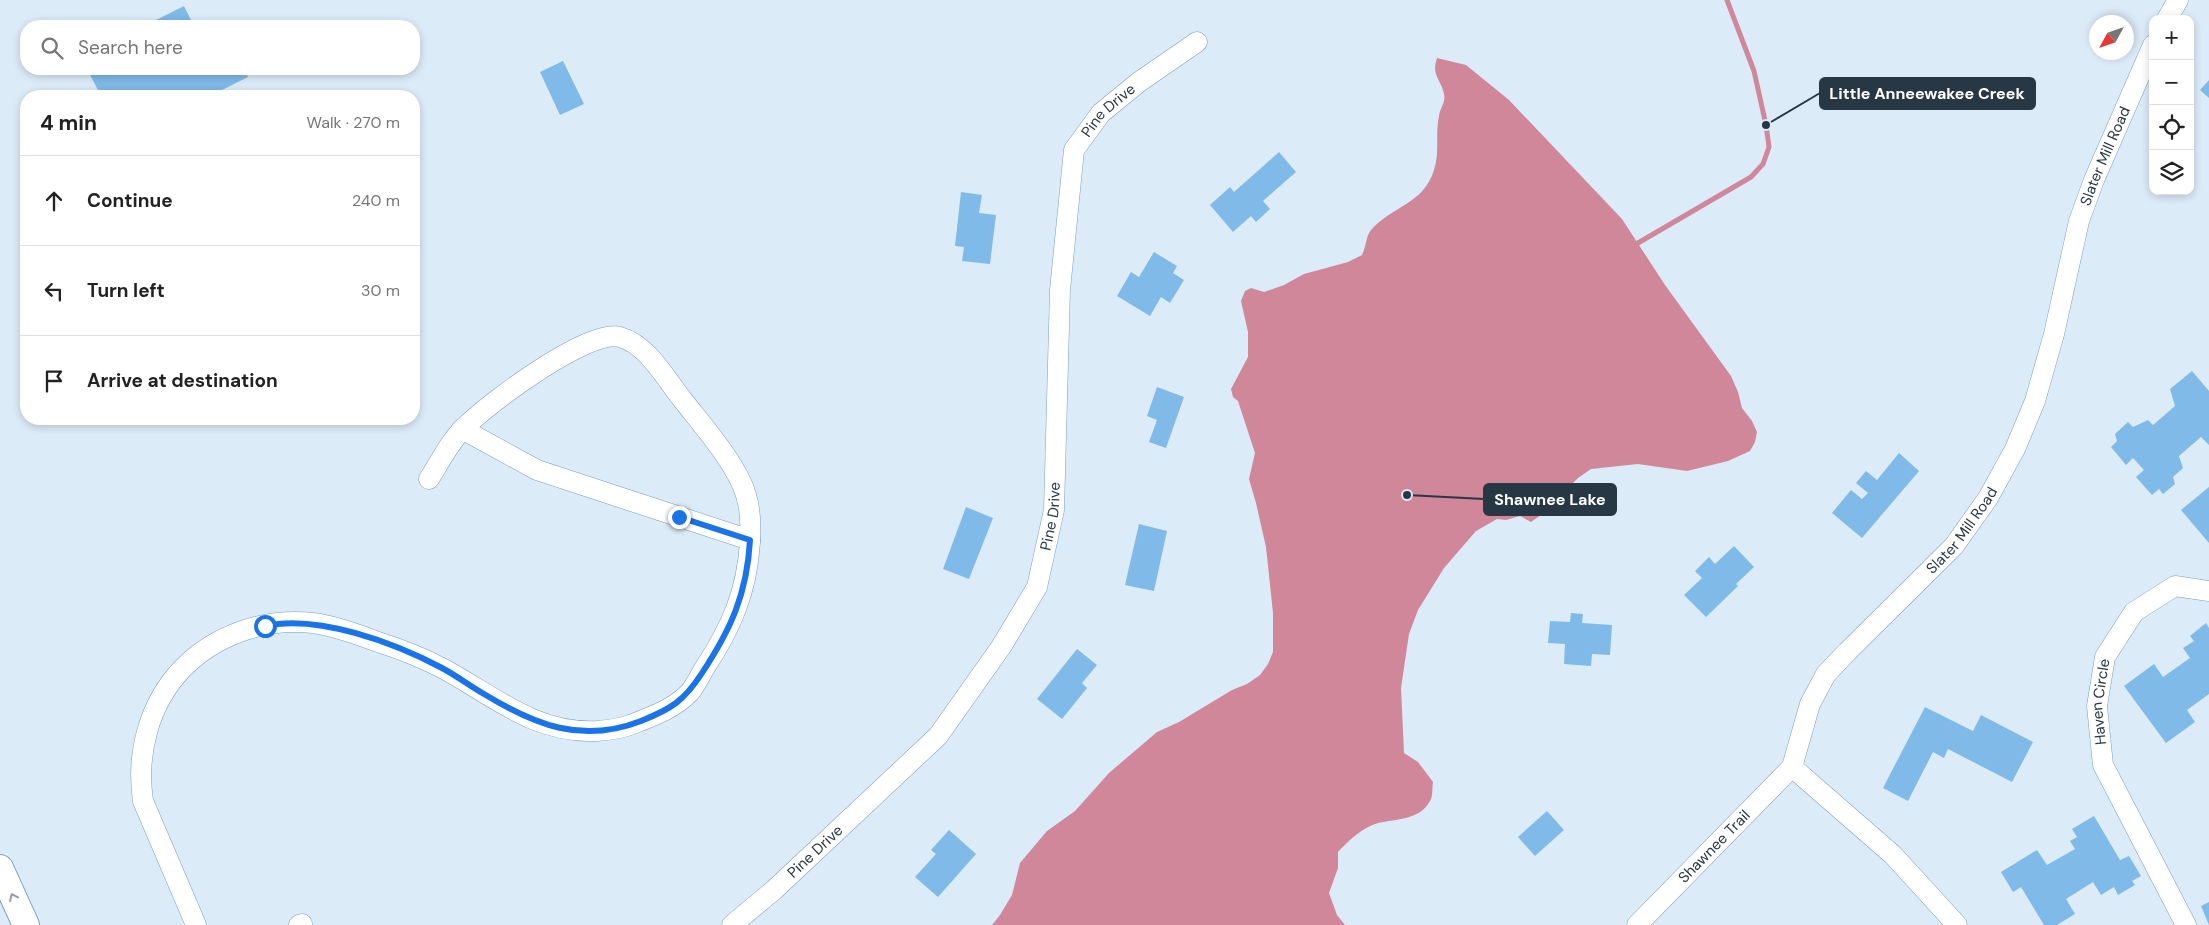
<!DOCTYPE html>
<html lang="en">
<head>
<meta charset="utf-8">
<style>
	:root { --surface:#fff; --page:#f6f6f6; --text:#222; --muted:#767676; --line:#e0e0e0 }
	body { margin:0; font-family:"DM Sans",sans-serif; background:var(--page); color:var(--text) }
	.controls { position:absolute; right:15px; top:15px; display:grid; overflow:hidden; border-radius:10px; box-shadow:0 2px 8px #0003 }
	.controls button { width:45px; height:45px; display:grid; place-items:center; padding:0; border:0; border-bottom:1px solid var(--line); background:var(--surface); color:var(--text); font:25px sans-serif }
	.compass { position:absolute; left:2089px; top:15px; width:45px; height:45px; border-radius:50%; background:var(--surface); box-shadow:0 2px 8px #0003; rotate:230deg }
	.stop { position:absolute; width:15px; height:15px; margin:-11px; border:4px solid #1a73e8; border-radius:50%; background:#fff }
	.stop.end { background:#1a73e8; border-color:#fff; box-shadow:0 1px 5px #0008 }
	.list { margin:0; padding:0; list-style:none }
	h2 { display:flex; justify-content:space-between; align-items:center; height:65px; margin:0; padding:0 20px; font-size:21px }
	h2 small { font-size:16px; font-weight:400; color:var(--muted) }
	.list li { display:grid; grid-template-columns:32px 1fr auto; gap:15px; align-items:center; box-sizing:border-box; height:90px; padding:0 20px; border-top:1px solid var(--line) }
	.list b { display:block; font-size:19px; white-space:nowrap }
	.list em { font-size:16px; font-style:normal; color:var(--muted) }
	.icon { flex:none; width:28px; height:28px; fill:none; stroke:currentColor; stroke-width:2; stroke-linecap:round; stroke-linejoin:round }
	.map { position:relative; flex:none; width:2209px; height:925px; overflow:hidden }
	.search { position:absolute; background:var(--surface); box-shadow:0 2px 8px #0003; left:20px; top:20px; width:400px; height:55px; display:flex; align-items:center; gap:12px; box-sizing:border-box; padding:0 18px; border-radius:20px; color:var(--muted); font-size:19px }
	.panel { position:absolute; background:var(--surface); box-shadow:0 2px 8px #0003; left:20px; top:90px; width:400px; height:335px; border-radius:20px }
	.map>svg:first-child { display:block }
</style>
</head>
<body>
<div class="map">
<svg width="2209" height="925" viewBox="0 0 2209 925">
	<rect width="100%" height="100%" fill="#dcebf8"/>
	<path fill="#cf8799" d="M1437,58L1466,65L1509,100L1622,219L1665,285L1731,376L1738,392L1742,408L1752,421L1757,432L1755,442L1750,451L1728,461L1687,471L1638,464L1591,469L1578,478L1541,515L1531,522L1520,516L1506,520L1497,519L1476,531L1444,568L1418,610L1409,634L1401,688L1404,753L1418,762L1433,782C1432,788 1433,797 1430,801C1420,820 1396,819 1378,823C1363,827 1348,841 1338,852V868L1329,893L1337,915L1345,925H992L1000,915L1012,895L1020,863L1047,831L1075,811L1109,773L1157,732L1179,722L1232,690L1247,684L1260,675L1268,664L1273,652V613L1266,547L1256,503L1249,479L1255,453L1238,401L1233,397L1231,389L1248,357V332L1241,301L1245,291L1251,288L1264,292L1284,285L1304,274L1348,262L1362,255C1366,247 1366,236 1371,230C1392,206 1424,204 1434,170C1440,152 1435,134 1439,116C1440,108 1446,102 1444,94C1441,79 1431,76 1437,58Z"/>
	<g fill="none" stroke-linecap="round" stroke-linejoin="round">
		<polyline stroke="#cf8799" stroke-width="5" points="1638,243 1751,177 1763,164 1769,147 1766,125 1754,71 1727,0"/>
	</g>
	<g fill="#7fbae8">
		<polygon points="184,6 194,26 144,26"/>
		<polygon points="563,61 584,104 560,115 540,72"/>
		<polygon points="87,69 244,69 248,77 222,90 225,96 101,96"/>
		<polygon points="2209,80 2209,98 2200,90"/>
		<polygon points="1279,152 1296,172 1263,201 1270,209 1256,222 1251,216 1233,232 1210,205 1230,187 1234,192"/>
		<polygon points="961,192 982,195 979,213 996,215 990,264 962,261 964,247 955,246"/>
		<polygon points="1154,252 1177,266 1173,273 1184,280 1170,303 1161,297 1150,316 1117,296 1131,272 1139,277"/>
		<polygon points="2192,371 2209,391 2209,445 2201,437 2179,456 2183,468 2173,477 2175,484 2163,494 2159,489 2152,495 2136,477 2144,470 2133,458 2126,465 2111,447 2117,441 2115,434 2128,422 2133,427 2148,420 2153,425 2175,406 2170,389"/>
		<polygon points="1157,387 1184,397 1166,448 1149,442 1157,420 1147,416"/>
		<polygon points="1899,453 1919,471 1862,538 1832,513 1851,490 1862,499 1868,493 1856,483 1866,471 1877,480"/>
		<polygon points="2209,487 2209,543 2181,510"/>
		<polygon points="966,507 993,518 969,579 943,569"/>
		<polygon points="1139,524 1167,531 1154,591 1125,585"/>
		<polygon points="1734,546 1754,567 1736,584 1738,586 1706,617 1684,595 1702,578 1695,571 1709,557 1715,564"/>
		<polygon points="1571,613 1583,614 1582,623 1612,625 1610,655 1592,654 1591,666 1564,664 1565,644 1548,643 1550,621 1570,622"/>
		<polygon points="2206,623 2209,628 2209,694 2187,710 2195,722 2166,743 2124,686 2154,664 2163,677 2190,658 2183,648 2194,641 2190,636"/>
		<polygon points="1077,649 1097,665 1082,683 1087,688 1062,719 1037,699"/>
		<polygon points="1925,707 1973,731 1981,715 2033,742 2012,782 1948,749 1944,758 1933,752 1908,801 1883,788"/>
		<polygon points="1547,811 1564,830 1535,856 1518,837"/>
		<polygon points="2094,816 2120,860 2129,856 2141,876 2132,881 2135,885 2118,895 2114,887 2101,895 2093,882 2066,899 2075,914 2057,925 2044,925 2021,887 2013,892 2001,872 2037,850 2047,865 2075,849 2070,841 2077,837 2072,829"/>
		<polygon points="949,830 976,854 938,897 915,877 936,854 931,850"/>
		<polygon points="2209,902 2209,925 2201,906"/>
	</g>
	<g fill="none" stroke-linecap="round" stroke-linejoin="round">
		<g stroke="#799fbd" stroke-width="21">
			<g id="minor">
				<polyline points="2167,19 2178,0"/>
				<polyline points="462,429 537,470 750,540"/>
				<polyline points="1792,767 1893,855 1957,925"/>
				<path d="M196,925L143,801C136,753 149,704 182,669C216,634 265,618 313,623C335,626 357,634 378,642C400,649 421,657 442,668C493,695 534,734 597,731C609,730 619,729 630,725C651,717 674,709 690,692C695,686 700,676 704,669C731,628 747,592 750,542C751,526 751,511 746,495C737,464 702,425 682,399C665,378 648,345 620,337C589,328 487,404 464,428C450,441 440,462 429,479"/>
				<polyline points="299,925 302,924"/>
				<path id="s1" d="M732,925L774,890L938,736L1001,647L1037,587L1054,510L1060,290L1074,150L1101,113L1139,82L1197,42"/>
				<path id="s2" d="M1637,925L1792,767L1810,704L1826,674L1847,652L1954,546L1988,498L2015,449L2035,401L2054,334L2079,221L2094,180L2153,45"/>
				<path id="s3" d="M2186,925L2103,765L2097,706L2105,657L2134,612L2175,586L2209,591"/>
			</g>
		</g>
		<g stroke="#799fbd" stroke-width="28">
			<polyline id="major" points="0,868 26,925"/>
		</g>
		<use href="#minor" stroke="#fff" stroke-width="20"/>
		<use href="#major" stroke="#fff" stroke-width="26"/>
	</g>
	<defs><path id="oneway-chevron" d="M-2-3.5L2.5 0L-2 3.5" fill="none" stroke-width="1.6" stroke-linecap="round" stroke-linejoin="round" transform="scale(1.25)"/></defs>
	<use stroke="#939ba2" href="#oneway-chevron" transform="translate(13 897) rotate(-115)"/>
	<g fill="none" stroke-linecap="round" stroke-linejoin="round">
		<path stroke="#1a73e8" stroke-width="6" d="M265,626C318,614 395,643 442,668C457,676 470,686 484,694C535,725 582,744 641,721C671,709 684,701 702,673C731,629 747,594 750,540L679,517"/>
	</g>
	<g text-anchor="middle" stroke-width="4.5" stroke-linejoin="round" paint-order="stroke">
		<g font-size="15" fill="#273744" stroke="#dcebf8">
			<text dy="5" stroke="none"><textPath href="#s1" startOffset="951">Pine Drive</textPath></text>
			<text dy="5" stroke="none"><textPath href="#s2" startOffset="924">Slater Mill Road</textPath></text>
			<text dy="5" stroke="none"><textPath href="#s1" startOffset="531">Pine Drive</textPath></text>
			<text dy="5" stroke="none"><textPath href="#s2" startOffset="519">Slater Mill Road</textPath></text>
			<text dy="5" stroke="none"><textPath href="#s3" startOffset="244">Haven Circle</textPath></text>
			<text dy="5" stroke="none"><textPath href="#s2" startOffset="110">Shawnee Trail</textPath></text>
			<text dy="5" stroke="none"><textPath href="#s1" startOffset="111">Pine Drive</textPath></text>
		</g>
	</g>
	<path fill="none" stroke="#273744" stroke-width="2" d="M1766 125L1820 93M1407 495L1484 499"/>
	<g fill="#273744" stroke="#dcebf8" stroke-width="2">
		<circle cx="1766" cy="125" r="5"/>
		<circle cx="1407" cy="495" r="5"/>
	</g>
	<g fill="#273744" stroke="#273744" stroke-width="2">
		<rect x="1820" y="78" width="215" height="31" rx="5"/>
		<rect x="1484" y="484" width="132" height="31" rx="5"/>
	</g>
	<g font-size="16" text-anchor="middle" font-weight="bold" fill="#fff">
		<text x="1927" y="99">Little Anneewakee Creek</text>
		<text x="1550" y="505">Shawnee Lake</text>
	</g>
</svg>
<div class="controls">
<button>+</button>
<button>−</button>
<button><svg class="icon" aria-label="locate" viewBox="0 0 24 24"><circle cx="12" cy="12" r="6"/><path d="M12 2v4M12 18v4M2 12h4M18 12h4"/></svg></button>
<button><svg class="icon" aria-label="layers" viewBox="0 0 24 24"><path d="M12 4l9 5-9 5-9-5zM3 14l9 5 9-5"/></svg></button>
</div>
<svg class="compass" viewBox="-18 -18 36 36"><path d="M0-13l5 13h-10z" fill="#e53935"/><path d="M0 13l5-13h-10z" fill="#767676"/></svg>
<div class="stop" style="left:265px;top:626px"></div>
<div class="stop end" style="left:679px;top:517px"></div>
<div class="search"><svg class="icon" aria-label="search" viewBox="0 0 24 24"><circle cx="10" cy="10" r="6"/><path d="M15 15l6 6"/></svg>Search here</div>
<section class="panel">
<h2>4 min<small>Walk · 270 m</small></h2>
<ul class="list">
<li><svg class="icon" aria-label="ahead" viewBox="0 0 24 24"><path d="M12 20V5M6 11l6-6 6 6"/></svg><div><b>Continue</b></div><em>240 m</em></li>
<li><svg class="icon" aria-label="left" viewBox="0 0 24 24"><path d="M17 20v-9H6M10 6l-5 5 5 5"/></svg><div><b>Turn left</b></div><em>30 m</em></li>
<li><svg class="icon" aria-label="arrive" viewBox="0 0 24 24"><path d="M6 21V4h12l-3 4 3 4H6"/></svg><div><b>Arrive at destination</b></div></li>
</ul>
</section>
</div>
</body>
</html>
